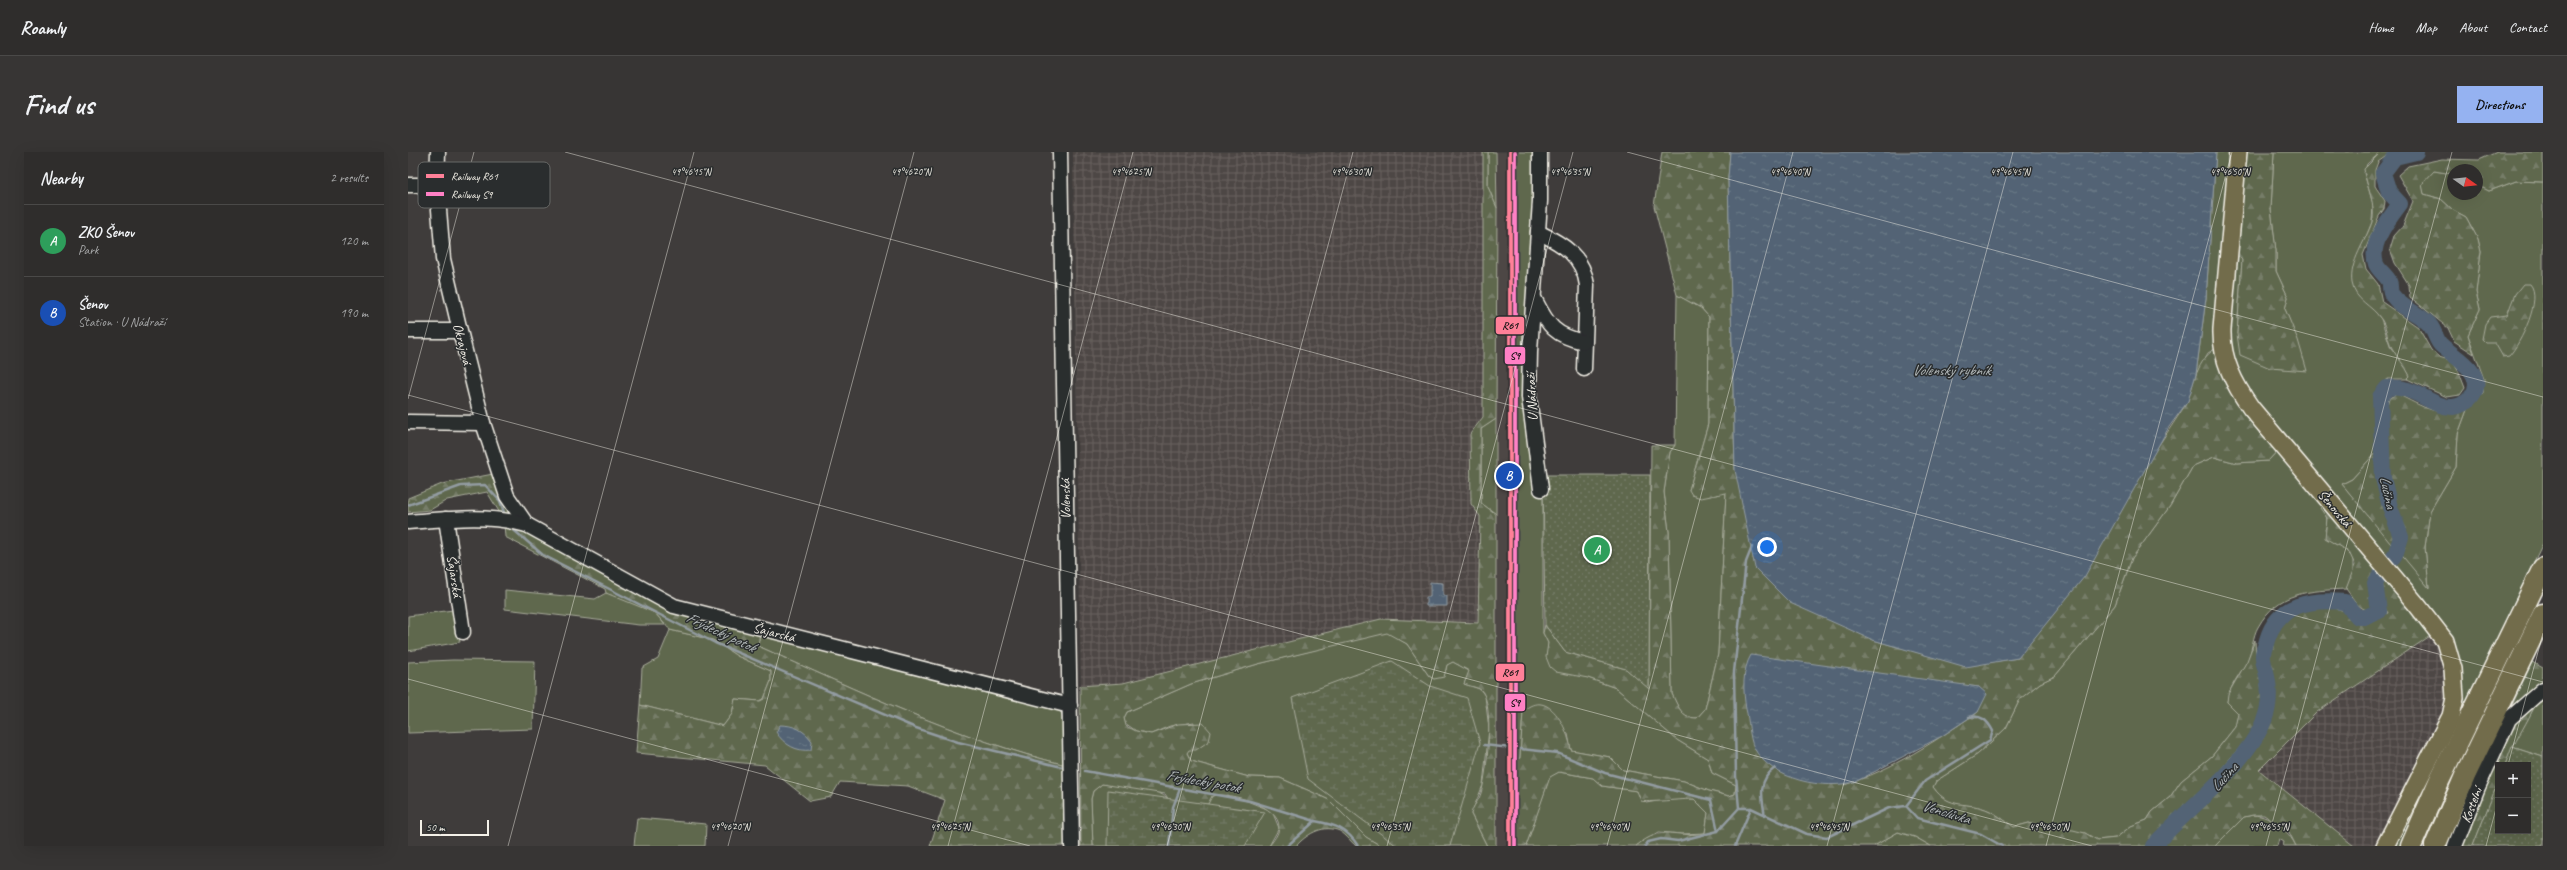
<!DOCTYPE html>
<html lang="en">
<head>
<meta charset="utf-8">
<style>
	:root { --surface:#2f2d2c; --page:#373534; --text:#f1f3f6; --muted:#a7a8a9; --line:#4a4948; --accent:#95b2f1 }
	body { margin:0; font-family:Caveat,sans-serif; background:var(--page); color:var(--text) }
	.controls { position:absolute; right:12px; bottom:12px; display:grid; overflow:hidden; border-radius:0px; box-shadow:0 4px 16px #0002 }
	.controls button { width:36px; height:36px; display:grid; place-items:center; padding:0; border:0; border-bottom:1px solid var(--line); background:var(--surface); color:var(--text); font:20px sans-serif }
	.compass { position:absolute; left:2039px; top:12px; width:36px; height:36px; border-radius:50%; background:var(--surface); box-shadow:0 4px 16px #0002; rotate:105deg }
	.scale { position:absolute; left:12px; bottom:10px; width:69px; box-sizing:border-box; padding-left:4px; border:2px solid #f4f1e8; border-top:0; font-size:11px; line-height:14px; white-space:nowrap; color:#f4f1e8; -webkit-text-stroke:3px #2a2d2e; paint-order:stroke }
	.you { position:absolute; left:1359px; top:395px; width:14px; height:14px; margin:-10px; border:3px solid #fff; border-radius:50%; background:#1a73e8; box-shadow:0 0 0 6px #1a73e833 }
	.badge { display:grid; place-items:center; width:26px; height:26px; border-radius:50%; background:var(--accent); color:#fff; font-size:13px; font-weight:700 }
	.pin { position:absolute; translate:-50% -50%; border:2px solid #fff; box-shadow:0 1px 4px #0006 }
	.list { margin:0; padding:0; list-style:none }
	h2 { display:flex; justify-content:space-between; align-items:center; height:52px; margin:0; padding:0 16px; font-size:17px }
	h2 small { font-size:13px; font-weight:400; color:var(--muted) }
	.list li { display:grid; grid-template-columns:26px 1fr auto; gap:12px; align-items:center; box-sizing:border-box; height:72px; padding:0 16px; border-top:1px solid var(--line) }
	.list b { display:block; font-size:15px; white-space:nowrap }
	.list p { margin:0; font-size:13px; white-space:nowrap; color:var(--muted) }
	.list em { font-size:13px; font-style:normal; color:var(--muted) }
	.map { position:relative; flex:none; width:2135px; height:694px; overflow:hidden; border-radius:0px }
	header { display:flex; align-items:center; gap:24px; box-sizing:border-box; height:56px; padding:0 20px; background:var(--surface); border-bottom:1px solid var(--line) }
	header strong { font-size:19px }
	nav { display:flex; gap:22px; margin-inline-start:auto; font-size:14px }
	.intro { display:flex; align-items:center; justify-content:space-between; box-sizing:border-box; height:96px; padding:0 24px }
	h1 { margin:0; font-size:28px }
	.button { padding:10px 18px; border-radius:0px; background:var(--accent); color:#111; font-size:14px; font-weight:700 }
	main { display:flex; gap:24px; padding:0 24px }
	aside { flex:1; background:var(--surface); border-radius:0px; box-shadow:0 4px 16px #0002 }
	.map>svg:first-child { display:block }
</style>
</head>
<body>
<header>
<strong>Roamly</strong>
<nav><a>Home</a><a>Map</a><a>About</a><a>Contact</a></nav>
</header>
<div class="intro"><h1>Find us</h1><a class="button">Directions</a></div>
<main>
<aside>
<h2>Nearby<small>2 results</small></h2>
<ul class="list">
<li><span class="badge" style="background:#2e9e5b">A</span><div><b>ZKO Šenov</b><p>Park</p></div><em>120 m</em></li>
<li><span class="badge" style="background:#1a4fb4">B</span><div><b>Šenov</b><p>Station · U Nádraží</p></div><em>190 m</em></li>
</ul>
</aside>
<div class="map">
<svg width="2135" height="694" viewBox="0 0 2135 694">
	<defs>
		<pattern id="industrial-grid" width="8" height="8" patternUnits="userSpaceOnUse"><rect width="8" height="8" fill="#4e4744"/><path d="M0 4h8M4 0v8" fill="none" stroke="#68625f"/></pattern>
		<pattern id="forest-firs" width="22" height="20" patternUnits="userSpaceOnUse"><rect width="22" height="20" fill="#5e674e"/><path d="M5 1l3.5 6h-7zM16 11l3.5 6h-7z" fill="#767d68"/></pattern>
		<pattern id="wetland-marsh" width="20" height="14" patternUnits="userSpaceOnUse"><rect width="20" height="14" fill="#5e674e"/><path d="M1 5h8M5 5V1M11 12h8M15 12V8" fill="none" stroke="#767d68"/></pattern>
		<pattern id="park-dots" width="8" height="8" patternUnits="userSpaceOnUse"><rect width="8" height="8" fill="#5e674e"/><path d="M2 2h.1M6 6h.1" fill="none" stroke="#767d68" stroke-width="1.8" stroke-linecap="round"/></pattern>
		<pattern id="water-ripples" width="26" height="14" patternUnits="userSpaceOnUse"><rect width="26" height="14" fill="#526474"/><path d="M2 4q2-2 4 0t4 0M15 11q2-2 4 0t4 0" fill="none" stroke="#6c7b88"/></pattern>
	</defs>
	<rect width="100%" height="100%" fill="#3f3c3b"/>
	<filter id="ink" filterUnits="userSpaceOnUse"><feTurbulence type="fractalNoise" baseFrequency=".025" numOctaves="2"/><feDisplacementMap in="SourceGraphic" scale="8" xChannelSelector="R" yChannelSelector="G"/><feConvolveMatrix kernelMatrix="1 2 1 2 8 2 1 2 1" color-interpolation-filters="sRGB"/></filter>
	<g filter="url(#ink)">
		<rect fill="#4e4744" x="1088" y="0" width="22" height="694"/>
		<g fill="url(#industrial-grid)">
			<polygon points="665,0 1075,0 1075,265 1062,282 1063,352 1072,364 1070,471 973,467 715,531 673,534"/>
			<polygon points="2025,482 2038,508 2040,551 1972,694 1946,694 1851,618 1909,560"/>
		</g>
		<g fill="#5e674e" stroke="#a9ac9b">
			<polygon points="1080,0 1088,0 1089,56 1080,35"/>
			<polygon points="1110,0 1127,0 1118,219 1135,322 1135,481 1140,491 1139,505 1180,526 1208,536 1269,588 1300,607 1304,621 1328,633 1327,642 1321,644 1301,639 1276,629 1215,618 1202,605 1163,598 1160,582 1115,559 1112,606 1110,607"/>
			<polygon points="1808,0 1824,0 1807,197 1800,201 1788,222 1798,146"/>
			<path d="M1866,0H1973L1959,12L1956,21L1965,52L1964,70L1951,102L1960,151L1973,167L1983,196L1998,214L2002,224L1999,227H1980C1960,240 1966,278 1969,299L1944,327L1934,332L2021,435L2017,395L2022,359L2048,315L2050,282L2060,255L2075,241L2076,227L2060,183L2072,157L2068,140L2073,100L2070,87L2058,65L2045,58L2033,47L2016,42L2013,32L2026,19L2045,22V42H2069V33L2081,39L2108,29L2135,30V391L2088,488H2090L1993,694H1982L2031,594L2047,503L1837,238L1821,196L1828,102L1834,108L1829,182L1862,216L1884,217L1882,170L1877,157L1880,145L1868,119V99L1863,57Z"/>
			<path d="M1269,143L1293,156L1301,165L1300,272L1281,338L1309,343L1318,340L1310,502L1297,557L1289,566C1273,566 1270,554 1264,542L1261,380L1256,340L1262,300L1267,293Z"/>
			<polygon points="1088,267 1088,362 1073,351 1073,277"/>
			<path d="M1871,297C1886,315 1928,354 1917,378L1925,391L1934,395L1945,406V422L1938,437C1901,439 1870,439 1850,475C1845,483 1844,499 1839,510C1831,523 1821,535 1819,550L1831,561L1827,575L1804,604L1773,629L1762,645L1744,660L1739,668L1723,674L1708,686L1689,688L1677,681L1640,677L1621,671L1606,675C1598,670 1590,663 1582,659C1558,648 1543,660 1525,635L1528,629L1570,602L1598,576L1612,547L1632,531L1647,524L1707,453L1724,406L1762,354L1785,314L1806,305L1829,311L1860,309Z"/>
			<polygon points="97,438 187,447 198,441 205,442 247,461 257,473 231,473 97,457"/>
			<polygon points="45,458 52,490 0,499 0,464"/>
			<polygon points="262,478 305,488 329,504 363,519 363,529 356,547 352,549 327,547 324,562 315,574 232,553 234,516 250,507"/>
			<path d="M352,480L651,558L655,564L658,613C550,587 451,539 350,494Z"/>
			<polygon points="979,480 999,492 1021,524 1026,527 1038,518 1039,512 1045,510 1062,519 1056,532 1072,537 1077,544 1081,577 1075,633 1063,662 1079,694 973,694 958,685 921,648 904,640 872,626 841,625 783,609 779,601 786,570 762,574 743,582 728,579 717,571 716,566 719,560 783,532 850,512"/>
			<polygon points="45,508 127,509 125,577 0,581 0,510"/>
			<polygon points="2135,547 2135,605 2104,595 2130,549"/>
			<polygon points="1151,620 1185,626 1194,634 1229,639 1238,651 1266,646 1286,647 1300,661 1297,681 1274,682 1251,680 1228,694 1118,694 1142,624"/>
			<path d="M694,632C710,634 757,635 763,651L758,694H685L683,647L685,639Z"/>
			<polygon points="812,642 839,649 864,659 871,676 861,694 766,694 804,644"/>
			<path d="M1845,663C1864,664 1880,678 1888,694H1875L1876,690L1871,687L1869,694H1807L1836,665Z"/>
			<polygon points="229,666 298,672 297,694 226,694"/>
			<polygon points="1490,680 1507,685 1523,694 1466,694"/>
		</g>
		<g fill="url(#forest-firs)" stroke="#a9ac9b" fill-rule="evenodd">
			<path d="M1075,0H1080V35L1089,56L1088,267L1073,277V351L1088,362V694H1079L1063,662C1065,653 1071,649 1073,641C1079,623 1087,551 1073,538C1069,535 1061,534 1056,532L1061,519L1045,510L1039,513L1036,525L1026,527L1021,524L999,492L979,481L850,512L783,532L719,560L716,566L718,574L728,579L743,582L770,572L795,571L803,580L801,589L788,598H781L779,601L783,609L841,625L872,626L904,640L921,648L958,685L973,694H948C943,690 936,680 929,678C913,673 898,683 888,694H861C865,689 871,682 871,675C872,654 821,639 804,644L800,652L763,651L757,642L694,632L685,639L683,647L685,694H673L672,534L715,531L973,467L1070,471L1072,364L1063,352L1062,282L1075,265Z"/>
			<path d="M1254,0H1322L1320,26L1327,318L1465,488L1558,514L1610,506L1780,249C1785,232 1790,207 1807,197L1871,297L1860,309L1829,311L1806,305L1785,314L1762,354L1724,406L1707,453L1647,524L1632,531L1612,547L1598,576L1570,602L1528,629L1525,635C1542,659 1559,648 1582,659C1590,663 1598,670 1606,675L1621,671L1640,677L1665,678L1677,681L1689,688L1708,686L1723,674L1739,668L1744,660L1762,645L1773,629L1804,604L1827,575L1830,561L1819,550L1820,542L1839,509L1847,488C1847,510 1856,532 1854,555C1853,574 1826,601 1814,616L1823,625L1840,601L1851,592L1863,564V526L1859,503L1866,481L1878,466L1893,457L1926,456L1937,459L1946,469L1956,470L1980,461C1973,449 1969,436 1976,423L2025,482L1909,560L1851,618L1946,694H1888L1881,680L1856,663H1845L1836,665L1807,694H1523L1507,685L1490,680L1466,694H1228C1257,671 1265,687 1297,681L1300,661L1286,647C1276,647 1237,651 1233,649L1229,639L1194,634L1185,626L1151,620L1142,625L1118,694H1110V607L1112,606L1115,559C1141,535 1160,577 1163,598L1202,605L1215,618L1276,629L1301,639L1321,644L1327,642L1328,633L1304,621L1300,607L1269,588L1208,536L1180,526L1148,520L1142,515L1138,505L1140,491L1135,481L1137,473L1157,500L1218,517L1241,536L1243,293H1267L1262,300L1256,340L1261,380L1264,542C1270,554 1273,566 1289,566L1297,557L1310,502L1318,341L1293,346L1284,343L1281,338L1300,272L1301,165L1293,156L1269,143L1246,54ZM1514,529L1571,535L1570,560C1529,588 1484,618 1436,633Z"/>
			<polygon points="1835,0 1866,0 1863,57 1868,99 1868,119 1880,145 1877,157 1890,188 1899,219 1862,216 1832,203 1829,182 1834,108 1828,102"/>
			<path d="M1973,0H1984L1970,10L1967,18V34L1977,49L1976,57L1971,64L1955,103L1958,117L1970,132L1974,150L2010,175L2023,198L2031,205L2044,209L2051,220L2057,236L2052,243L2039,245L1999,227L2002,224C1997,213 1989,206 1984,196C1979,187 1979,175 1973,167C1964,153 1947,149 1944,131C1941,110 1958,89 1964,70C1969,53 1958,34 1956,17Z"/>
			<polygon points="2089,0 2135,0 2135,30 2108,29 2081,39 2069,33 2069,18 2045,18 2045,22 2026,19 2014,32 2016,42 2033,47 2045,58 2058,65 2070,87 2073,100 2068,140 2072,157 2060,183 2066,202 2046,189 2040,176 2002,145 2001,133 1987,111 1982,97 1986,84 1995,74 2005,49 1990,23 2000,14 2034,7 2071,8"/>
			<path d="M2115,132H2122C2135,146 2113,191 2101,204L2095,205L2087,191H2078L2074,187L2077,172L2082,165L2099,163L2107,142Z"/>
			<path d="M1989,242C2014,254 2033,268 2060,255L2050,282L2048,315L2022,359L2017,395L2021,436L1991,400L1995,383L1980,338L1978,257L1981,246Z"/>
			<polygon points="1969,299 1972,327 1991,385 1987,397 1934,332 1944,327"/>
			<polygon points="85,322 102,365 95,366 79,340 39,348 22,358 0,360 0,346 34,332"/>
			<path d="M1916,352L1970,417L1961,431L1966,457C1951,461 1947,448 1938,437L1947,413L1941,400L1917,386L1919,366L1912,356Z"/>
			<path d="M96,372L104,373L266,457L352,480L350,494C451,539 550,587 658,613V694H522L537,648L500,634L432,630L423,645L402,649L357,613L228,601L232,553L315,574L324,562L327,547L352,549L356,547L363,529V519L329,504L305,488L262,478L247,461L198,441L197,437L97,385Z"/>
			<path d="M2124,510L2135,516C2135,554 2110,578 2097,613H2090V630L2065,694H2039Z"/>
		</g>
		<g fill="url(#wetland-marsh)" stroke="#a9ac9b">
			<polygon points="984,509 1022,534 1059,546 1072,591 1042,694 989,694 900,627 884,546"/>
			<polygon points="700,638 857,660 837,694 699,694"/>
		</g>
		<g fill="url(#park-dots)" stroke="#a9ac9b">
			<polygon points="1135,323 1242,323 1241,537 1218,517 1157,500 1137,473"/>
			<polygon points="2104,595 2135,605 2135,694 2065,694 2090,630 2090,679 2120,679 2120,613 2097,613"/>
		</g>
		<g fill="url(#water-ripples)" stroke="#939ca2">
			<polygon points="1322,0 1808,0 1798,146 1788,222 1780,249 1761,275 1677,424 1610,506 1558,515 1465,488 1382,451 1347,416 1327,318 1320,26"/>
			<polygon points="1022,430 1035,431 1035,444 1039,444 1039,454 1018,454 1018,445 1022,445"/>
			<path d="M1343,503L1571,535L1579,542L1570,560L1534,584L1449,629C1417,639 1363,628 1346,596C1341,585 1341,568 1338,557C1335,539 1334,518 1343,503Z"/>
			<path d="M372,573C386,573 396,578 404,589L403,598C389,600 376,593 368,580Z"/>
		</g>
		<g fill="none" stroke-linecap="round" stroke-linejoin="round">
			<g stroke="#939ca2" stroke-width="2.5">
				<polyline points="0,353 53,334 77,333 92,349 97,363"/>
				<polyline points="101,374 135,403 307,491 508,576 550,590 654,615"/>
				<polyline points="1076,593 1149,601 1197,621 1303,648 1310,679"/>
				<polyline points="677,619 842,649 907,669"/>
				<path d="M1498,654L1517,629L1582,588L1585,579C1579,568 1574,563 1561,565"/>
				<polyline points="1331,656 1328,624 1326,520 1338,410 1344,395"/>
				<path d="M1357,664C1354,647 1349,628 1367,616"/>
				<polyline points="761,694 765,655 772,637"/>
				<path d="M879,694L907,669C927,673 939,676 950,694"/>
				<polyline points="1237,694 1240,690 1253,687 1270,689 1310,679 1331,656 1343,656 1399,682 1419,685 1481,656 1498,654 1509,666 1573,682 1594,694"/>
				<polyline points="1327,694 1343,656"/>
			</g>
			<path stroke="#526474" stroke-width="16" d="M1745,694C1780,656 1823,626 1850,581C1861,562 1863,545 1859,524C1858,517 1854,509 1855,503C1855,498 1858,493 1859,488C1870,451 1903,447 1937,450L1950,465H1958L1971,459L1967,431L1988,401L1993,385L1982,355L1975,326L1972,245L1979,236C2007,232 2023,256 2045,255C2052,254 2059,250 2063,245C2082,222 2044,204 2032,192C2027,186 2026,176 2020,171C2009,160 1994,157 1984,143C1981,139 1983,133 1981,129C1978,123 1970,118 1968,112C1961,91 1980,68 1992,52L1981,40L1975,21L1987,5L2008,0"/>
			<g stroke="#f4f1e8" stroke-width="17">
				<g id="minor">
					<polyline points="30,0 29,33 35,107 52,179 75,271 99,344 119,373"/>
					<polyline points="652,0 664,694"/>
					<polyline points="1132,0 1132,49 1122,199 1121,245 1133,337"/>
					<polyline points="0,33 29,33"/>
					<path d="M1130,80C1155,92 1175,104 1179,133L1176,217"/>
					<path d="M1127,148C1140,174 1147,184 1176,190"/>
					<polyline points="0,179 52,179"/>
					<polyline points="0,270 75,271"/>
					<polyline points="38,367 55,480"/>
					<path d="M0,370C40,367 81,362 119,373L266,454L662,554"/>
					<polyline points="2047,694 2070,635 2101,567 2135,537"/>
				</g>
			</g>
			<g stroke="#f4f1e8" stroke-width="20">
				<path id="major" d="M1830,0L1814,177C1813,207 1826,232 1843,256L2009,453L2037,489L2045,517L2047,546L2043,564L1977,694"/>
			</g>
			<g stroke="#f4f1e8" stroke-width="23">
				<g id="highway">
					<polyline points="2003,694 2032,627 2135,416"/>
					<polyline points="2027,694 2057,624 2135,462"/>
				</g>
			</g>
			<use href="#minor" stroke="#2a2d2e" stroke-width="14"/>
			<use href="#major" stroke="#726c4b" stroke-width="17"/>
			<use href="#highway" stroke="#726c4b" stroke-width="20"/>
			<g stroke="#2a2d2e" stroke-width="7">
				<polyline id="rail-1" points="1102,0 1102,694"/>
			</g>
			<g stroke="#2a2d2e" stroke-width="7">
				<polyline id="rail-2" points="1107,0 1107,694"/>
			</g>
			<use href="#rail-1" stroke="#ff8098" stroke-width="4"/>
			<use href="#rail-2" stroke="#ff80c5" stroke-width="4"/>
		</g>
	</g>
	<path fill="none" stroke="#f4f1e8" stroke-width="1" stroke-opacity="0.45" d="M157,0L2135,530M1219,0L2135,245M0,243L1684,694M0,247L66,0M0,527L622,694M2100,613L2135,481M100,694L286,0M320,694L506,0M540,694L725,0M759,694L945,0M979,694L1165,0M1199,694L1385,0M1419,694L1605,0M1638,694L1824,0M1858,694L2044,0M2078,694L2090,649"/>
	<g text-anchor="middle" stroke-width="3" stroke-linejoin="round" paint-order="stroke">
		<g font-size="14" fill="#f4f1e8" stroke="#2a2d2e">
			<text transform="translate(55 192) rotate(76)" y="5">Okrajová</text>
			<text transform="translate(1123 245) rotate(-93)" y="5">U Nádraží</text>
			<text transform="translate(657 347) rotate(-91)" y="5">Volenská</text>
			<text transform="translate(1927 356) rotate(50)" y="5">Šenovská</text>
			<text transform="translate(47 424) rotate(82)" y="5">Šajarská</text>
			<text transform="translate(366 480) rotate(14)" y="5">Šajarská</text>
			<text transform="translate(2063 653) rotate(-69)" y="5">Kostelní</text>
		</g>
		<g font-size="15" font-style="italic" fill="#b3b9ba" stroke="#2a2d2e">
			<text x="1543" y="223">Volenský rybník</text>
			<text transform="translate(1980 340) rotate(78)" y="5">Lučina</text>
			<text transform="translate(313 480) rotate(25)" y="5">Frýdecký potok</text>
			<text transform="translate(1816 625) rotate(-48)" y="5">Lučina</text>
			<text transform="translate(795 629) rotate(10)" y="5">Frýdecký potok</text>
			<text transform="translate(1538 660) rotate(17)" y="5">Venclůvka</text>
		</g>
	</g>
	<rect x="10" y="10" width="132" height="46" rx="6" fill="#2a2d2e" stroke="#676866" stroke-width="1"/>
	<rect x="18" y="22" width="18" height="4" fill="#ff8098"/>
	<rect x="18" y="40" width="18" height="4" fill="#ff80c5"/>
	<g font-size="11" fill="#f4f1e8">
		<text x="43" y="28">Railway R61</text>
		<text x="43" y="46">Railway S9</text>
	</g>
	<g font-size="10" text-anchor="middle" fill="#f4f1e8" stroke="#2a2d2e" stroke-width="3" stroke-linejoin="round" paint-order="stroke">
		<text x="283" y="23">49°46'15"N</text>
		<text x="503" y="23">49°46'20"N</text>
		<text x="723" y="23">49°46'25"N</text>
		<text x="943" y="23">49°46'30"N</text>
		<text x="1162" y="23">49°46'35"N</text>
		<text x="1382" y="23">49°46'40"N</text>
		<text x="1602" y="23">49°46'45"N</text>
		<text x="1822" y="23">49°46'50"N</text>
		<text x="322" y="678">49°46'20"N</text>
		<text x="542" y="678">49°46'25"N</text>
		<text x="762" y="678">49°46'30"N</text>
		<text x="982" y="678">49°46'35"N</text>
		<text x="1201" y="678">49°46'40"N</text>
		<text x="1421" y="678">49°46'45"N</text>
		<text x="1641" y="678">49°46'50"N</text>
		<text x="1861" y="678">49°46'55"N</text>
	</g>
	<g stroke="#2a2d2e" stroke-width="1.5">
		<rect x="1087" y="164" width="30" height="19" rx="4" fill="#ff8098"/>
		<rect x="1096" y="194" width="22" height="19" rx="4" fill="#ff80c5"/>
		<rect x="1087" y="511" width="30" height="19" rx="4" fill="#ff8098"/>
		<rect x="1096" y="541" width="22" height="19" rx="4" fill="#ff80c5"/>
	</g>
	<g font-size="11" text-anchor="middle" font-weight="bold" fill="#111">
		<text x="1102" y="177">R61</text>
		<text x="1107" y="207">S9</text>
		<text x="1102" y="524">R61</text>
		<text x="1107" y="554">S9</text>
	</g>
</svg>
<div class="controls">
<button>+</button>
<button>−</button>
</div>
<svg class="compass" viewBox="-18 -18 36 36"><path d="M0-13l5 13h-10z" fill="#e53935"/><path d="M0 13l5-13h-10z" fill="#a7a8a9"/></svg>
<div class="scale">50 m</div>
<div class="you"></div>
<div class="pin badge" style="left:1189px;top:398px;background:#2e9e5b">A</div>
<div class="pin badge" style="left:1101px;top:324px;background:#1a4fb4">B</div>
</div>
</main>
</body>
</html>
